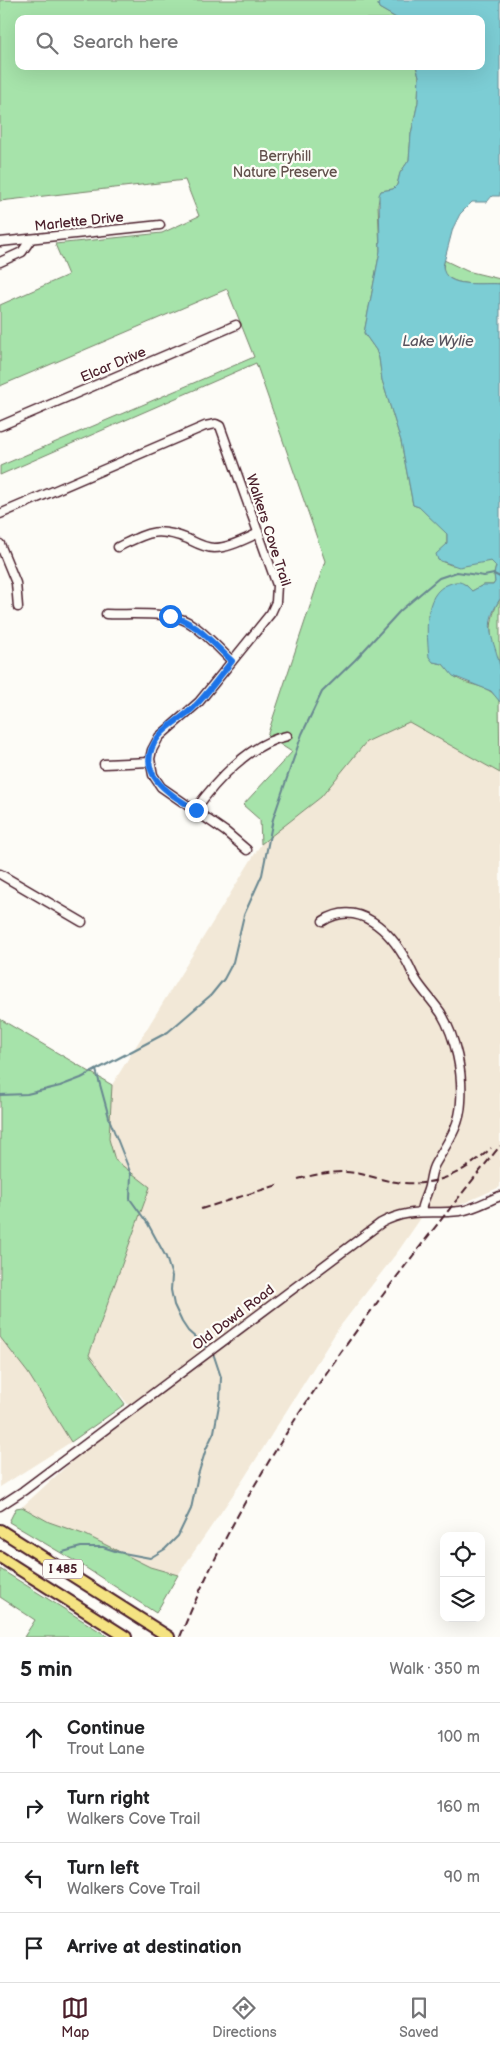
<!DOCTYPE html>
<html lang="en">
<head>
<meta charset="utf-8">
<style>
	:root { --surface:#fff; --page:#f6f6f6; --text:#202124; --muted:#757577; --line:#e0e0e0; --accent:#4a1f2b }
	body { margin:0; font-family:"Balsamiq Sans",sans-serif; background:var(--page); color:var(--text) }
	.controls { position:absolute; right:15px; bottom:15px; display:grid; overflow:hidden; border-radius:10px; box-shadow:0 5px 20px #0002 }
	.controls button { width:45px; height:45px; display:grid; place-items:center; padding:0; border:0; border-bottom:1px solid var(--line); background:var(--surface); color:var(--text); font:25px sans-serif }
	.stop { position:absolute; width:15px; height:15px; margin:-11px; border:4px solid #1a73e8; border-radius:50%; background:#fff }
	.stop.end { background:#1a73e8; border-color:#fff; box-shadow:0 1px 5px #0008 }
	.list { margin:0; padding:0; list-style:none }
	h2 { display:flex; justify-content:space-between; align-items:center; height:65px; margin:0; padding:0 20px; font-size:21px }
	h2 small { font-size:16px; font-weight:400; color:var(--muted) }
	.list li { display:grid; grid-template-columns:32px 1fr auto; gap:15px; align-items:center; box-sizing:border-box; height:70px; padding:0 20px; border-top:1px solid var(--line) }
	.list b { display:block; font-size:19px; white-space:nowrap }
	.list p { margin:0; font-size:16px; white-space:nowrap; color:var(--muted) }
	.list em { font-size:16px; font-style:normal; color:var(--muted) }
	.icon { flex:none; width:28px; height:28px; fill:none; stroke:currentColor; stroke-width:2; stroke-linecap:round; stroke-linejoin:round }
	.map { position:relative; flex:none; width:500px; height:1637px; overflow:hidden }
	.search { position:absolute; background:var(--surface); box-shadow:0 5px 20px #0002; left:15px; right:15px; top:15px; height:55px; display:flex; align-items:center; gap:12px; box-sizing:border-box; padding:0 18px; border-radius:10px; color:var(--muted); font-size:19px }
	.sheet { height:345px; background:var(--surface) }
	nav { display:flex; justify-content:space-around; align-items:center; box-sizing:border-box; height:70px; border-top:1px solid var(--line); background:var(--surface); font-size:14px; color:var(--muted) }
	nav a { display:grid; justify-items:center; gap:2px }
	nav .on { color:var(--accent) }
	.map>svg:first-child { display:block }
</style>
</head>
<body>
<div class="map">
<svg width="500" height="1637" viewBox="0 0 500 1637">
	<rect width="100%" height="100%" fill="#fdfcf7"/>
	<filter id="ink" filterUnits="userSpaceOnUse"><feTurbulence type="fractalNoise" baseFrequency=".02" numOctaves="2"/><feDisplacementMap in="SourceGraphic" scale="10" xChannelSelector="R" yChannelSelector="G"/><feConvolveMatrix kernelMatrix="1 2 1 2 8 2 1 2 1" color-interpolation-filters="sRGB"/></filter>
	<g filter="url(#ink)">
		<g fill="#f2e8d7">
			<polygon points="409,721 500,773 500,1187 462,1204 421,1218 399,1250 338,1329 241,1483 178,1575 150,1567 86,1535 49,1522 22,1507 83,1451 134,1412 89,1356 150,1188 115,1160 109,1139 112,1085 261,844 321,797 366,742"/>
			<polygon points="0,1337 28,1373 71,1442 0,1487"/>
		</g>
		<g fill="#a6e3aa" stroke="#78816a">
			<path d="M0,0H382L378,4L379,8L398,19H19V66H416L419,76L418,102L411,134L409,160L400,173L397,185L393,189L381,191L378,204L380,251L364,333L376,350L379,358L382,380L401,441L413,505L419,507L447,533V544L438,560L451,565L491,561L496,566L494,574L495,582L493,585H483L472,591L465,584L429,610L428,616L433,662L443,664C447,668 450,673 454,676C469,688 486,682 499,700L500,773L409,722L366,742L321,797L261,844L260,820L243,805L292,752L267,736L325,561L256,363L0,475V466L254,357L227,289L0,386V305L68,275L55,244L162,233L199,216L185,180L0,201Z"/>
			<path d="M444,260L467,271L500,279V284C482,282 456,289 443,272Z"/>
			<path d="M500,599V665C488,645 488,618 500,599Z"/>
			<polygon points="0,1019 112,1085 109,1139 115,1160 150,1187 89,1355 125,1404 71,1442 28,1373 0,1337"/>
			<polygon points="22,1507 49,1522 86,1535 150,1567 178,1575 156,1613 83,1566 9,1522 16,1508"/>
			<polygon points="0,1569 101,1632 108,1637 24,1637 35,1620 0,1597"/>
		</g>
		<path fill="#7ccdd4" stroke="#688790" d="M382,0H500V196H492L487,202H472L460,214L453,228L443,266C444,290 484,282 500,284V599C481,628 495,639 500,667C500,678 500,691 500,702L491,691L453,676L443,664L433,662L429,657C427,635 422,593 449,584C460,579 464,583 472,591L483,585H493L495,582L494,574L496,566L491,561L459,567L438,560L436,554L447,544V534L419,507L413,505L401,441L382,380L379,358L376,350L364,333L380,251L379,195L381,191L393,189L397,185L400,173L409,160L411,134L418,102L419,76L416,66H481V19H398L379,8L378,4Z"/>
		<g fill="none" stroke-linecap="round" stroke-linejoin="round">
			<g stroke="#688790" stroke-width="2">
				<polyline points="96,1070 110,1121 131,1174 130,1199 148,1224 166,1257 172,1276 171,1290 174,1305 182,1322 188,1331 206,1347"/>
				<polyline points="0,1095 27,1094 60,1086 81,1078 168,1032 211,995 224,979 233,962 244,915 262,875 273,819 302,734 322,692 355,660 400,611 439,578 457,572 484,576 494,574 500,577"/>
				<polyline points="63,1552 81,1547 103,1547 118,1552 150,1558 165,1549 178,1536 191,1509 198,1475 206,1449 214,1432 220,1400 221,1377 214,1356"/>
			</g>
			<g stroke="#4a1f2b" stroke-width="11">
				<g id="minor">
					<polyline points="0,242 160,225"/>
					<polyline points="0,262 22,252 31,239"/>
					<polyline points="0,426 236,325"/>
					<polyline points="0,514 205,426 216,424 220,426 277,585 276,602 271,613 199,702 159,737 152,750 150,759 153,775 161,787 226,832 247,850"/>
					<polyline points="0,544 16,583 18,607"/>
					<path d="M118,547C147,533 156,526 188,539C196,543 205,548 214,548C229,548 245,539 259,533"/>
					<path d="M106,614C129,615 169,611 188,622C204,631 218,648 232,661"/>
					<polyline points="104,764 150,762"/>
					<path d="M195,810C216,781 250,743 287,736"/>
					<polyline points="0,874 82,922"/>
					<path d="M323,921C359,898 391,932 407,962C411,969 413,976 418,983C425,993 434,1003 441,1013C456,1038 463,1073 461,1102C460,1127 447,1143 435,1164C431,1171 431,1178 429,1186C427,1195 422,1202 421,1211"/>
					<path d="M0,1506L23,1491L381,1223C411,1207 429,1215 460,1211C474,1209 487,1201 500,1196"/>
				</g>
			</g>
			<g stroke="#4a1f2b" stroke-width="14">
				<g id="highway">
					<polyline points="0,1530 169,1637"/>
					<polyline points="0,1557 126,1637"/>
				</g>
			</g>
			<use href="#minor" stroke="#fdfcf7" stroke-width="8"/>
			<use href="#highway" stroke="#f5e382" stroke-width="10"/>
			<g stroke="#4a1f2b" stroke-width="2" stroke-dasharray="8 4" stroke-linecap="butt">
				<path d="M298,1179C313,1175 328,1172 344,1172C359,1172 374,1178 389,1181C431,1189 461,1176 491,1148"/>
				<polyline points="201,1209 281,1184"/>
				<path d="M180,1637C254,1453 377,1299 500,1146"/>
			</g>
		</g>
	</g>
	<g fill="none" stroke-linecap="round" stroke-linejoin="round" filter="url(#ink)">
		<path stroke="#1a73e8" stroke-width="6" d="M170,616C196,621 213,644 232,661C219,677 207,695 192,709C182,718 168,725 159,736C131,772 169,794 196,810"/>
	</g>
	<g text-anchor="middle" stroke-width="4.5" stroke-linejoin="round" paint-order="stroke">
		<rect fill="#fdfcf7" stroke="#806168" stroke-width="1" x="43" y="1559.5" width="40" height="19" rx="4"/>
		<g font-size="12" font-weight="bold" fill="#4a1f2b">
			<text x="63" y="1573">I 485</text>
		</g>
		<g font-size="14" fill="#61504b" stroke="#fdfcf7">
			<text x="285" y="161">Berryhill<tspan x="285" dy="16">Nature Preserve</tspan></text>
		</g>
		<g font-size="14" fill="#4a1f2b" stroke="#fdfcf7">
			<text transform="translate(79 221) rotate(-6)" y="5">Marlette Drive</text>
			<text transform="translate(113 364) rotate(-23)" y="5">Elcar Drive</text>
			<text transform="translate(269 530) rotate(72)" y="5">Walkers Cove Trail</text>
			<text transform="translate(233 1317) rotate(-37)" y="5">Old Dowd Road</text>
		</g>
		<g font-size="15" font-style="italic" fill="#59535e" stroke="#fdfcf7">
			<text x="438" y="346">Lake Wylie</text>
		</g>
	</g>
</svg>
<div class="controls">
<button><svg class="icon" aria-label="locate" viewBox="0 0 24 24"><circle cx="12" cy="12" r="6"/><path d="M12 2v4M12 18v4M2 12h4M18 12h4"/></svg></button>
<button><svg class="icon" aria-label="layers" viewBox="0 0 24 24"><path d="M12 4l9 5-9 5-9-5zM3 14l9 5 9-5"/></svg></button>
</div>
<div class="stop" style="left:170px;top:616px"></div>
<div class="stop end" style="left:196px;top:810px"></div>
<div class="search"><svg class="icon" aria-label="search" viewBox="0 0 24 24"><circle cx="10" cy="10" r="6"/><path d="M15 15l6 6"/></svg>Search here</div>
</div>
<section class="sheet">
<h2>5 min<small>Walk · 350 m</small></h2>
<ul class="list">
<li><svg class="icon" aria-label="ahead" viewBox="0 0 24 24"><path d="M12 20V5M6 11l6-6 6 6"/></svg><div><b>Continue</b><p>Trout Lane</p></div><em>100 m</em></li>
<li><svg class="icon" aria-label="right" viewBox="0 0 24 24"><path d="M7 20v-9h11M14 6l5 5-5 5"/></svg><div><b>Turn right</b><p>Walkers Cove Trail</p></div><em>160 m</em></li>
<li><svg class="icon" aria-label="left" viewBox="0 0 24 24"><path d="M17 20v-9H6M10 6l-5 5 5 5"/></svg><div><b>Turn left</b><p>Walkers Cove Trail</p></div><em>90 m</em></li>
<li><svg class="icon" aria-label="arrive" viewBox="0 0 24 24"><path d="M6 21V4h12l-3 4 3 4H6"/></svg><div><b>Arrive at destination</b></div></li>
</ul>
</section>
<nav>
<a class="on"><svg class="icon" aria-label="map" viewBox="0 0 24 24"><path d="M3 6l6-2 6 2 6-2v14l-6 2-6-2-6 2zM9 4v14M15 6v14"/></svg>Map</a>
<a><svg class="icon" aria-label="directions" viewBox="0 0 24 24"><path d="M12 3l9 9-9 9-9-9zM9 14v-3h6M13 9l2 2-2 2"/></svg>Directions</a>
<a><svg class="icon" aria-label="saved" viewBox="0 0 24 24"><path d="M7 4h10v16l-5-4-5 4z"/></svg>Saved</a>
</nav>
</body>
</html>
